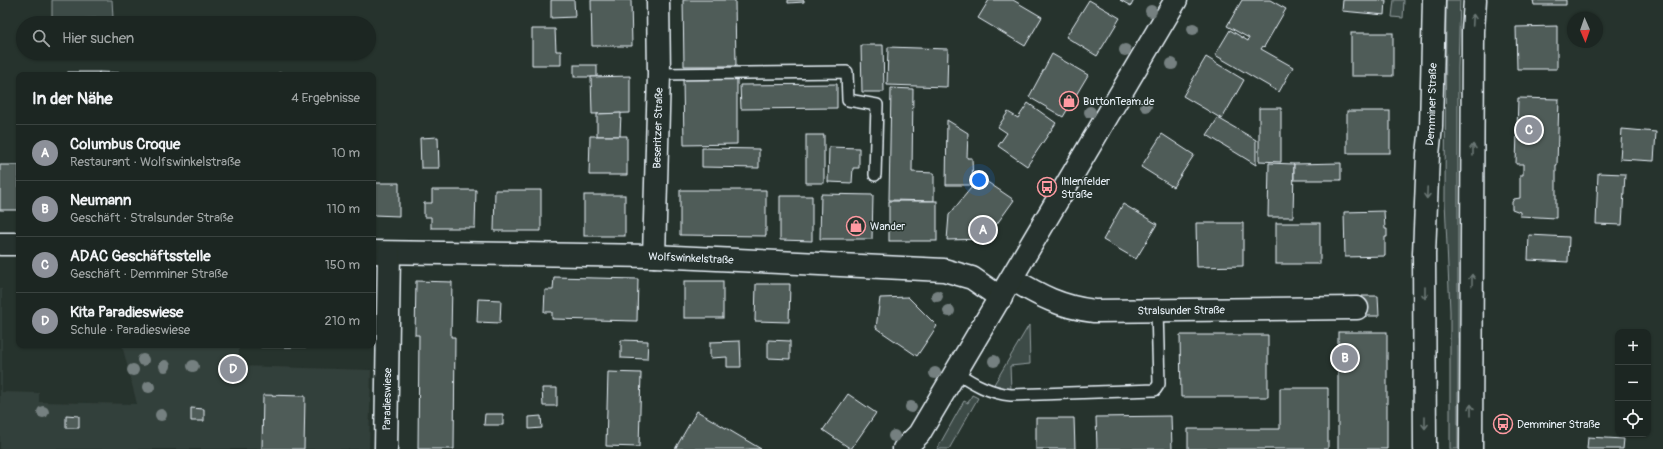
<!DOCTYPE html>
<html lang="de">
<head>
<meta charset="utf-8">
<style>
	:root { --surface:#1c2622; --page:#252e2a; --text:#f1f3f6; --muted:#a0a5a5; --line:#3a4340; --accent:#8c9099 }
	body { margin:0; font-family:Pangolin,sans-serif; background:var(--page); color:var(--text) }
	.controls { position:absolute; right:12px; bottom:12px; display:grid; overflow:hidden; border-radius:8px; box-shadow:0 1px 3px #0004 }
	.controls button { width:36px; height:36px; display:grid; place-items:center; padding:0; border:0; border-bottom:1px solid var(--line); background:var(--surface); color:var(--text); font:20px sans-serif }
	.compass { position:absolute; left:1567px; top:12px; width:36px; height:36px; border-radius:50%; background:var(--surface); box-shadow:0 1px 3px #0004; rotate:178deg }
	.you { position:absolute; left:979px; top:180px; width:14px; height:14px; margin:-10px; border:3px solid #fff; border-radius:50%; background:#1a73e8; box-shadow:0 0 0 6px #1a73e833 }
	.badge { display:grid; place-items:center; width:26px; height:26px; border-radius:50%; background:var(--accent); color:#fff; font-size:13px; font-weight:700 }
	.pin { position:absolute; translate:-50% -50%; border:2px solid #fff; box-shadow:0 1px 4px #0006 }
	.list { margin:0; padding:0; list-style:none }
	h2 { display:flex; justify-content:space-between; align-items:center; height:52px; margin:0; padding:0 16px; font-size:17px }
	h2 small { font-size:13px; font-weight:400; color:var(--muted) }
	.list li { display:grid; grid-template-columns:26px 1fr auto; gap:12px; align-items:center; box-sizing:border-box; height:56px; padding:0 16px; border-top:1px solid var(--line) }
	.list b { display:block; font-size:15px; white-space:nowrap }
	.list p { margin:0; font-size:13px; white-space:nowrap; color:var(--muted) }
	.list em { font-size:13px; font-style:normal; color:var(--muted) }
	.icon { flex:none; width:22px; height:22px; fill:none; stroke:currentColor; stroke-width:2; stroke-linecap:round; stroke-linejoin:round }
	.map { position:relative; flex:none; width:1663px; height:449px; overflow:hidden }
	.search { position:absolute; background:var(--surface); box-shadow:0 1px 3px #0004; left:16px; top:16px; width:360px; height:44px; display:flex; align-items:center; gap:10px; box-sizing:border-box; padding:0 14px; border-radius:22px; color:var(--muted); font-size:15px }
	.panel { position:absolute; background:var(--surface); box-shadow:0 1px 3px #0004; left:16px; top:72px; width:360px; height:276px; border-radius:8px }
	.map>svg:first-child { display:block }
</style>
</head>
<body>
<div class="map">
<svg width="1663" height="449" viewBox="0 0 1663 449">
	<rect width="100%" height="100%" fill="#26332d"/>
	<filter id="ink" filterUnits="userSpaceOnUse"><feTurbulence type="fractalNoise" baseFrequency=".025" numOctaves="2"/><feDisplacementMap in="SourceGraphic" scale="8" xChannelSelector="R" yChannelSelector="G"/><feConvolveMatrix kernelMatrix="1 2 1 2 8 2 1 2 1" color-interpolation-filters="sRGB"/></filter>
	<g filter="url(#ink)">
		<polygon fill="#333f3a" points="0,289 2,289 2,392 39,393 39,402 137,404 122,345 239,345 239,366 371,370 369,449 0,449"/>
		<g fill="#3e4b47" stroke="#939ea0">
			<polygon points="52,0 112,0 113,18 52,19"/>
			<polygon points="1394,0 1404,0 1403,18 1392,17"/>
			<polygon points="1446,0 1460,0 1458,68 1458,449 1450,449 1450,311 1445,201"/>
			<polygon points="1029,325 1030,364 1010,366 1011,389 1000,389 993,386"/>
			<polygon points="972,395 978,398 949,449 937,449 964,401 968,403"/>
		</g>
		<g fill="#505c59" stroke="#e8f1f8">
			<polygon points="551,0 574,0 575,17 551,18"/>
			<polygon points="591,0 631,0 632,46 592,46"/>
			<polygon points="683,0 735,0 736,66 684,66"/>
			<polygon points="788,0 804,0 804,2 788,3"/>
			<polygon points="989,0 1013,0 1042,17 1025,46 978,18"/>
			<polygon points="1089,0 1120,18 1097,56 1066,37"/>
			<polygon points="1120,0 1134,0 1131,6"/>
			<polygon points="1242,0 1270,0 1286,9 1264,47 1263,46 1261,49 1293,67 1279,92 1215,55 1230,30 1248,41 1249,38 1227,26"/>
			<polygon points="1343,0 1386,0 1385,15 1342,11"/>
			<polygon points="1533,0 1566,0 1566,5 1534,5"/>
			<polygon points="1557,26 1557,69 1517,69 1516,27"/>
			<polygon points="532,29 555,29 556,51 561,51 561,65 532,65"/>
			<rect x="1351" y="33" width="42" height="43"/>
			<polygon points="861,45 883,45 884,92 862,92"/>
			<polygon points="888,47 948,49 947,87 887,85"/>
			<rect x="244" y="53" width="13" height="4"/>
			<polygon points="1052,54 1088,75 1063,117 1029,97"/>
			<polygon points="1206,57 1244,80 1222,119 1183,96"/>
			<rect x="574" y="65" width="23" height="12"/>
			<rect x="68" y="72" width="31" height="3"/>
			<polygon points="99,72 130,73 130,75 99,75"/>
			<polygon points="278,73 309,74 309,75 278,75"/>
			<polygon points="630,76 630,113 592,114 591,77"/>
			<polygon points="683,79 737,79 737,144 684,145"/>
			<polygon points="837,84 837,108 741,109 740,85"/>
			<polygon points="891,88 913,89 912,172 934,173 934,201 889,200"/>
			<polygon points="1518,98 1559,99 1557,165 1556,165 1556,218 1520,216 1520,212 1512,209 1512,202 1514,199 1520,198 1520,175 1523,175 1523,164 1516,164"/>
			<polygon points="1028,103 1056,123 1027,166 998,146 1007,133 998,127 1008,112 1018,118"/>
			<polygon points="1259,108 1281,108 1281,162 1259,161"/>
			<rect x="1347" y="111" width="43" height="42"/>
			<polygon points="621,113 620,136 597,136 597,114"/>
			<polygon points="1218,118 1256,140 1256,165 1207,135"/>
			<polygon points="947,120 968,133 967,158 972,158 973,185 946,185"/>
			<polygon points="1622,129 1656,132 1654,161 1620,159"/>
			<polygon points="1162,134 1194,155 1173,187 1141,167"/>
			<rect x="806" y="135" width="18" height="48"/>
			<polygon points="590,136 627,136 627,175 589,175"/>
			<polygon points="438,137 439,168 421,168 420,138"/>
			<polygon points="829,147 859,148 859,168 853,168 852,183 828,182"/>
			<polygon points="702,148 759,149 759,168 702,167"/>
			<polygon points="1269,163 1294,164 1293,217 1268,217"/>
			<polygon points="1341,163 1341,180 1294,180 1294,164"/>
			<rect x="0" y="165" width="19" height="45"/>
			<polygon points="1598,173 1625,174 1622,225 1596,224"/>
			<polygon points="980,177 1014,200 986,239 947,240 949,215"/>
			<polygon points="373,183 399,183 399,216 373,215"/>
			<polygon points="432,190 476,190 475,228 431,228 431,217 424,217 424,203 432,203"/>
			<polygon points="495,190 541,190 541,231 494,231"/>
			<polygon points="680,190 766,190 766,236 680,235"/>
			<polygon points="821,194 873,195 872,239 820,239"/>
			<rect x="584" y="195" width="41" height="41"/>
			<polygon points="780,196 812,196 812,241 780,240"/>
			<rect x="889" y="201" width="48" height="40"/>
			<polygon points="1123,204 1157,224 1136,259 1103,240"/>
			<polygon points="1384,211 1385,229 1387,229 1387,237 1385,237 1385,256 1345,257 1344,212"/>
			<polygon points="1196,223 1243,223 1243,266 1197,267"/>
			<rect x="1276" y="223" width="44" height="41"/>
			<polygon points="1529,235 1569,237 1568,262 1528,260"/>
			<polygon points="554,277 638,279 637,321 552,319 552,312 544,312 545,290 553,290"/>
			<polygon points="416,281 452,282 451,337 455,337 454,449 418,449 419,335 415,335"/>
			<rect x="684" y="281" width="39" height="37"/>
			<polygon points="756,284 790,284 789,322 755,321"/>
			<polygon points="1362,296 1378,296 1379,316 1362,316"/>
			<polygon points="908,297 937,326 917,356 876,328 880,298"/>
			<polygon points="478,299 501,300 500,323 477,322"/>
			<rect x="1338" y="332" width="49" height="117"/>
			<polygon points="1180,335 1268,335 1268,397 1181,397"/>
			<polygon points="621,340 648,341 647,359 621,358"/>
			<polygon points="768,340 790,341 790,359 768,358"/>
			<polygon points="740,341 741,367 727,367 727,357 710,358 710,342"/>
			<rect x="261" y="345" width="89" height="2"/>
			<polygon points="608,372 641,373 639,447 606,446"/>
			<polygon points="542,388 557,388 557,406 543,406"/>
			<polygon points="1280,388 1328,388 1328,449 1188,449 1188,429 1280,429"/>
			<polygon points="848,394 876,413 851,449 823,430"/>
			<polygon points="263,395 305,396 304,449 262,449"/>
			<polygon points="191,408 204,409 204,421 191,421"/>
			<polygon points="697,411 761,449 675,449"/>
			<polygon points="485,414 503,414 503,425 484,425"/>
			<polygon points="66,415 79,416 79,428 66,428"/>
			<polygon points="541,416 542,428 529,429 529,417"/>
			<polygon points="1171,416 1172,449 1097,449 1096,417"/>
			<polygon points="1036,418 1074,418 1075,449 1036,449"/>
			<polygon points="1588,437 1624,439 1623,449 1587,449"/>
		</g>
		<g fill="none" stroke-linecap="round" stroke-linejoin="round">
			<g stroke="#e8f1f8" stroke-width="14">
				<g id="lane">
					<polyline points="659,74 847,72 848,100 877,105 875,175"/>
					<path d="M956,372C974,384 990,393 1011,395L1155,390L1159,384L1157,310"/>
				</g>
			</g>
			<g stroke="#e8f1f8" stroke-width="25">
				<g id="street">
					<polyline points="0,244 19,244"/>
					<path id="s1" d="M373,252L654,256L944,270L972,278L1001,298"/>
					<path id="s2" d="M654,256L659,74L658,0"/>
					<path id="s3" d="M1012,279C1040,296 1061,307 1094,311L1357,308"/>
					<path id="s4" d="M386,449L389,253"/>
					<polyline points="904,449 919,434 1176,0"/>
				</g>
			</g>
			<g stroke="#e8f1f8" stroke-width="25">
				<g id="secondary">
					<path id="s5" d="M1425,449L1424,254L1428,154L1431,127L1434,0"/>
					<polyline points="1471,449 1473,31 1475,0"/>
				</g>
			</g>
			<use href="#lane" stroke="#26332d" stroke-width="11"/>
			<use href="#street" stroke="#26332d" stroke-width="22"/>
			<use href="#secondary" stroke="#26332d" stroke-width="22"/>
		</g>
		<g fill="#758080">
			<circle cx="1151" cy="11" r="6"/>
			<circle cx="1193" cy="29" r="6"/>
			<circle cx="1125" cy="50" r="6"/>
			<circle cx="1172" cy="64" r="6"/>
			<circle cx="1146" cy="106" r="6"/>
			<circle cx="1090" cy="112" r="6"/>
			<circle cx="937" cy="296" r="6"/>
			<circle cx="949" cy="311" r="6"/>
			<circle cx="143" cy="360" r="6"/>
			<circle cx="994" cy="361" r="6"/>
			<circle cx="165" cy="366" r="6"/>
			<circle cx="193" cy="366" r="6"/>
			<circle cx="133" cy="370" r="6"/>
			<circle cx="935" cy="373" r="6"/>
			<circle cx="149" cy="387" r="6"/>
			<circle cx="911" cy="407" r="6"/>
			<circle cx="43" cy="412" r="6"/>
			<circle cx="161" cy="415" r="6"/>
			<circle cx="894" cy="436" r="6"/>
		</g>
		<defs><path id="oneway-shaft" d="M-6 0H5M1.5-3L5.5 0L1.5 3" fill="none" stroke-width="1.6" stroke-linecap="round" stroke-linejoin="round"/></defs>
		<g stroke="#6a7674">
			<use href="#oneway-shaft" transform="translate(1473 20) rotate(-87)"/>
			<use href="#oneway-shaft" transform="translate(1473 150) rotate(-90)"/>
			<use href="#oneway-shaft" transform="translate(1427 193) rotate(92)"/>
			<use href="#oneway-shaft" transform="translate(1472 280) rotate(-90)"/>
			<use href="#oneway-shaft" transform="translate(1425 293) rotate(90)"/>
			<use href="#oneway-shaft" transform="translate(1471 410) rotate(-90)"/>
			<use href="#oneway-shaft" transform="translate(1425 423) rotate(90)"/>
		</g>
	</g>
	<defs>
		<g id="shop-ring" transform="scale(1)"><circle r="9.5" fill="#26332d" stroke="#ff9aa2" stroke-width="1.5"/><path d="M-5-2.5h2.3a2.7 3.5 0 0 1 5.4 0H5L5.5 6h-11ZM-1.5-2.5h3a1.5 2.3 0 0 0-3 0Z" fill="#ff9aa2"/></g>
		<g id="bus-ring" transform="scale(1)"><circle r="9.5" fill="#26332d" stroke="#ff9aa2" stroke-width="1.5"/><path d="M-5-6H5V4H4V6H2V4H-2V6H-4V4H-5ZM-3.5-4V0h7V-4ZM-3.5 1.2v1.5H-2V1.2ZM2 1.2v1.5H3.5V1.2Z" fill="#ff9aa2"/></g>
	</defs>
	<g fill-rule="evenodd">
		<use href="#shop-ring" x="1069" y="101"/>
		<use href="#bus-ring" x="1047" y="187"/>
		<use href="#shop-ring" x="856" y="226"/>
		<use href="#bus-ring" x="1503" y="424"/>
	</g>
	<g text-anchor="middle" stroke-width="3" stroke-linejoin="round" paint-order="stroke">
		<g font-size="11" fill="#e8f1f8" stroke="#26332d" text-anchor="start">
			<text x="1083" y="105">ButtonTeam.de</text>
			<text x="1061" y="185">Ihlenfelder<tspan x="1061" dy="13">Straße</tspan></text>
			<text x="870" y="230">Wander</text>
			<text x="1517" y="428">Demminer Straße</text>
		</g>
		<g font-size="11" fill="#e8f1f8" stroke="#26332d">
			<text dy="4" stroke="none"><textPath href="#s5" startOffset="345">Demminer Straße</textPath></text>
			<text dy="4" stroke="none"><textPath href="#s2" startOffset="128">Beseritzer Straße</textPath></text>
			<text dy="4" stroke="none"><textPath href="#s1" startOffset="318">Wolfswinkelstraße</textPath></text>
			<text dy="4" stroke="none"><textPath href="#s3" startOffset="176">Stralsunder Straße</textPath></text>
			<text dy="4" stroke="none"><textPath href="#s4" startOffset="50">Paradieswiese</textPath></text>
		</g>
	</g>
</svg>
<div class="controls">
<button>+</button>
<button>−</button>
<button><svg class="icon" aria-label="locate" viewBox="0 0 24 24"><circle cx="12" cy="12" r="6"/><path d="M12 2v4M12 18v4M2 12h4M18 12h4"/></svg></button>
</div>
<svg class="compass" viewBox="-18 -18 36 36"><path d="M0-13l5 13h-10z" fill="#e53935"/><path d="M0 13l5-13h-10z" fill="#a0a5a5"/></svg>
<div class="you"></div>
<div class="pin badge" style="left:983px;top:230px">A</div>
<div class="pin badge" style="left:1345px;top:358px">B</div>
<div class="pin badge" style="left:1529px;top:130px">C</div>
<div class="pin badge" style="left:233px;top:369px">D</div>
<div class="search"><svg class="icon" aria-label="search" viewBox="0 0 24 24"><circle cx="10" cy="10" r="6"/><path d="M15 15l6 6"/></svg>Hier suchen</div>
<section class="panel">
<h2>In der Nähe<small>4 Ergebnisse</small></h2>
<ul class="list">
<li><span class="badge">A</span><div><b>Columbus Croque</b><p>Restaurant · Wolfswinkelstraße</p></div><em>10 m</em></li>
<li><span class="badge">B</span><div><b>Neumann</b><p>Geschäft · Stralsunder Straße</p></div><em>110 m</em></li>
<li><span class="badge">C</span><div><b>ADAC Geschäftsstelle</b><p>Geschäft · Demminer Straße</p></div><em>150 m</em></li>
<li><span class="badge">D</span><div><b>Kita Paradieswiese</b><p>Schule · Paradieswiese</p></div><em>210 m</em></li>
</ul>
</section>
</div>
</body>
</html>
